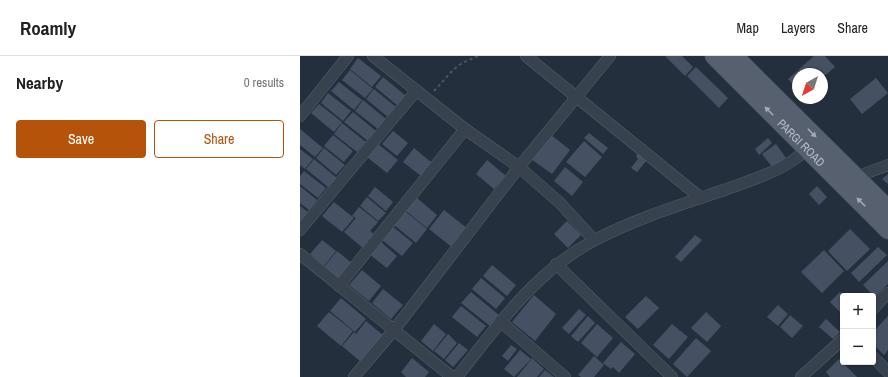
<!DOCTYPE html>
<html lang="en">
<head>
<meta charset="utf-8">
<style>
	:root { --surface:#fff; --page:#f2f2f2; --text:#222; --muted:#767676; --line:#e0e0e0; --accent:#b45309 }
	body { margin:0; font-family:"Archivo Narrow",sans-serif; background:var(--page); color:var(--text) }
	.controls { position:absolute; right:12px; bottom:12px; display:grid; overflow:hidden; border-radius:4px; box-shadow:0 1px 3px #0004 }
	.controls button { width:36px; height:36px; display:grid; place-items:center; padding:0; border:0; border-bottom:1px solid var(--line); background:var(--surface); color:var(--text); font:20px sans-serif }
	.compass { position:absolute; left:492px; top:12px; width:36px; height:36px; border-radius:50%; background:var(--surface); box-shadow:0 1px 3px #0004; rotate:219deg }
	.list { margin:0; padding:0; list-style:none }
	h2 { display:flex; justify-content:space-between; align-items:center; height:52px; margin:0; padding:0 16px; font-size:17px }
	h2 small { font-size:13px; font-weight:400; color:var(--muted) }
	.actions { display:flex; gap:8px; padding:12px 16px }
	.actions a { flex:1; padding:9px 0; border:1px solid var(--accent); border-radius:4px; text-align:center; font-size:14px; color:var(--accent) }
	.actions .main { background:var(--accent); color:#fff }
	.map { position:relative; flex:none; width:588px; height:321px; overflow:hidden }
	header { display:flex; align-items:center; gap:24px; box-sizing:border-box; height:56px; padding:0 20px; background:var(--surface); border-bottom:1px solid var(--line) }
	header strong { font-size:19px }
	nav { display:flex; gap:22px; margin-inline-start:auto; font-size:14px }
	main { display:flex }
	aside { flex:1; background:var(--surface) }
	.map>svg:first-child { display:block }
</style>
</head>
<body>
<header>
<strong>Roamly</strong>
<nav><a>Map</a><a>Layers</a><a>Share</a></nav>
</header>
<main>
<aside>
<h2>Nearby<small>0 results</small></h2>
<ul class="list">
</ul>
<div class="actions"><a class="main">Save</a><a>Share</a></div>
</aside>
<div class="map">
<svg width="588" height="321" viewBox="0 0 588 321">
	<rect width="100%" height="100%" fill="#242f3e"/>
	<g fill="#455162">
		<polygon points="365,0 382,0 393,11 385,20"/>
		<polygon points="514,0 525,0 535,11 522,22 522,18 498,18 498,34 488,23"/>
		<polygon points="58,2 81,20 72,31 50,13"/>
		<polygon points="396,11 428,42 419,52 387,20"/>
		<polygon points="50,14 73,33 65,42 42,24"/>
		<polygon points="83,21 106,40 98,50 75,31"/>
		<polygon points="576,22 588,37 562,58 550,43"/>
		<polygon points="39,26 62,44 54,54 31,35"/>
		<polygon points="74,33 97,52 89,62 66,43"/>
		<polygon points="28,37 51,55 43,65 21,47"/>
		<polygon points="63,44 86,63 78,73 55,55"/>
		<polygon points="19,48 42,66 34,76 11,57"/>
		<polygon points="53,56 76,75 68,85 44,66"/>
		<polygon points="42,67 66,86 57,96 34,78"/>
		<polygon points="0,73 23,92 15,101 0,89"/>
		<polygon points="93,75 108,87 97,100 82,88"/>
		<polygon points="289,77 308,92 303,98 284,82"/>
		<polygon points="250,78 270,94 252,118 231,103"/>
		<polygon points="33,79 53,95 44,106 24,90"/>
		<polygon points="468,82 472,87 459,99 455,93"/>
		<polygon points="284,85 302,101 285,121 266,106"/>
		<polygon points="78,88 98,104 87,117 67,101"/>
		<polygon points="476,88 486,102 473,112 462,98"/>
		<polygon points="24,92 45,109 36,119 16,102"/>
		<polygon points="114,92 131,106 121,120 103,106"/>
		<polygon points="0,93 13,103 5,113 0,109"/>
		<polygon points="338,97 347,104 337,116 331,112 338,103 336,100"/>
		<polygon points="14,103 37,122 29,132 6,113"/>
		<polygon points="187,104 206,120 194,133 176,118"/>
		<polygon points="265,111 283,126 272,140 254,125"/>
		<polygon points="4,115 26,132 18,142 0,128 0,120"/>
		<polygon points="588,118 588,128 582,123"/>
		<polygon points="0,130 17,144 9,154 0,147"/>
		<polygon points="517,130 527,141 519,149 509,138"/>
		<polygon points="75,131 93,146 86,155 68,140"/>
		<polygon points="67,141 86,157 78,165 60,150"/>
		<polygon points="117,142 137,159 127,172 106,155"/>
		<polygon points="34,146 54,162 42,176 22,160"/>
		<polygon points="0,150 8,156 0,166"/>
		<polygon points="59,151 78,166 70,175 75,179 64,193 44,176 56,162 52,160"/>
		<polygon points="144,154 168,173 153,192 129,173"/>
		<polygon points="105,155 127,173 116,187 94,169"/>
		<polygon points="267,165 281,179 268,192 254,178"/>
		<polygon points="92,170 113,187 102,200 81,183"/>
		<polygon points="550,173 570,193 547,215 528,195"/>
		<polygon points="395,179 402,184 381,206 375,201"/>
		<polygon points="22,184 36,195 24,210 10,198"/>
		<polygon points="80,185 97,200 87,212 69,198"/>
		<polygon points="578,191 587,199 559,226 551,217"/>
		<polygon points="524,194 544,215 522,237 501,216"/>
		<polygon points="37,195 52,207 39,223 24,211"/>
		<polygon points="588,205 588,228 575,241 563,229"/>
		<polygon points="192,209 216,229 207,240 183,220"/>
		<polygon points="62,214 81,230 69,245 49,229"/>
		<polygon points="181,222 205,242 196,253 172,233"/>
		<polygon points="83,233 103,249 91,263 72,247"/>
		<polygon points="171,236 199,259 190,270 161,247"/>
		<polygon points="540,236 543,239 543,259 530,246"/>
		<polygon points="234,239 256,258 235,285 212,266"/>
		<polygon points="346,240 359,252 338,273 325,261"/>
		<polygon points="41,242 66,263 55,276 30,255"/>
		<polygon points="478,249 488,258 478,270 467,261"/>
		<polygon points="161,250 186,270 177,281 152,261"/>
		<polygon points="279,253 286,259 269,278 262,272"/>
		<polygon points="29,256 53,275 41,290 17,270"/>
		<polygon points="406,256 421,270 407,286 391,272"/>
		<polygon points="490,259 503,270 492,282 480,271"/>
		<polygon points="288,260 295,267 278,286 271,280"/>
		<polygon points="588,260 588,294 584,299 573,288 573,276"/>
		<polygon points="526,263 540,276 533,283 519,271"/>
		<polygon points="66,265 83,279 60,305 42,290 54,276 56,278"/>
		<polygon points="134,268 146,278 133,295 121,285"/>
		<polygon points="297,268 313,282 297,301 281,287"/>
		<polygon points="372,268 388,281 369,303 353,289"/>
		<polygon points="148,278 157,287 144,303 134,295"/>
		<polygon points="396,282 411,295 387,321 373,308"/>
		<polygon points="321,286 335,298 319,317 313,311 311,313 303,307"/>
		<polygon points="159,287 168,294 153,311 145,304"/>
		<polygon points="211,289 217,293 208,305 202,300"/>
		<polygon points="220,294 231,303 214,321 204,313"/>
		<polygon points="294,300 304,309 294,321 281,321 278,319"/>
		<polygon points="112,302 129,316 125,321 106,321 101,316"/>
		<polygon points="232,302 244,313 237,321 217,321"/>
		<polygon points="539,303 557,321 530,321 526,316"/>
		<polygon points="245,314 254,321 239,321"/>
	</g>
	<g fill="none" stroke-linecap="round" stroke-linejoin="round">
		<g stroke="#565f6c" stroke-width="12">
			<g id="minor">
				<polyline points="73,0 165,73 219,111 260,147 294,184"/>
				<polyline points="226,0 401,142"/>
				<polyline points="0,60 48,0"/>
				<polyline points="556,121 588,109"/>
				<polyline points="0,174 116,35"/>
				<polyline points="0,198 152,321"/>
				<polyline points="256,208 372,321"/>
				<polyline points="39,230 165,73"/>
				<polyline points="573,253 588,237"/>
				<polyline points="200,265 265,321"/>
				<polyline points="573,301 588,316"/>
				<polyline points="54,321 94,274 219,111 310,0"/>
				<path d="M157,321C197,270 235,216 293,185C334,163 380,149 424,134C454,123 484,115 507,93"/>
				<polyline points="501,321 543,283"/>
			</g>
		</g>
		<g stroke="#414a57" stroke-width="19">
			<g id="primary">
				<path id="s1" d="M414,0L588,174"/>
				<polyline points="434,0 588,153"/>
			</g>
		</g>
		<polyline stroke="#44595c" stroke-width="2" stroke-dasharray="3 3" stroke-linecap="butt" points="134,35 154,13 162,7 178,0"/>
		<use href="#minor" stroke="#38414e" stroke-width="11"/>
		<use href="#primary" stroke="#56606e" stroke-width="18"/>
	</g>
	<defs><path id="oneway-solid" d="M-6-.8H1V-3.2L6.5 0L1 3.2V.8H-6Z"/></defs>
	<g fill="#a1aab7">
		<use href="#oneway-solid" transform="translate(469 55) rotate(-135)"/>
		<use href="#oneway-solid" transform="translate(512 77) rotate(45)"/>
		<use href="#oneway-solid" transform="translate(561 146) rotate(-135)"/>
	</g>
	<g text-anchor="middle" stroke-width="4" stroke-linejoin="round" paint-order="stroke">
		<g font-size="12" fill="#b4bcc9" stroke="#1d2633">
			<text dy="4" stroke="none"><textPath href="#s1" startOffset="123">PARGI ROAD</textPath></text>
		</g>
	</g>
</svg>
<div class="controls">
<button>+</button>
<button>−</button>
</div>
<svg class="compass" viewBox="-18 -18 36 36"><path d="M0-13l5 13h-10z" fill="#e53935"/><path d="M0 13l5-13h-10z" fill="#767676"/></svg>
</div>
</main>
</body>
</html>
